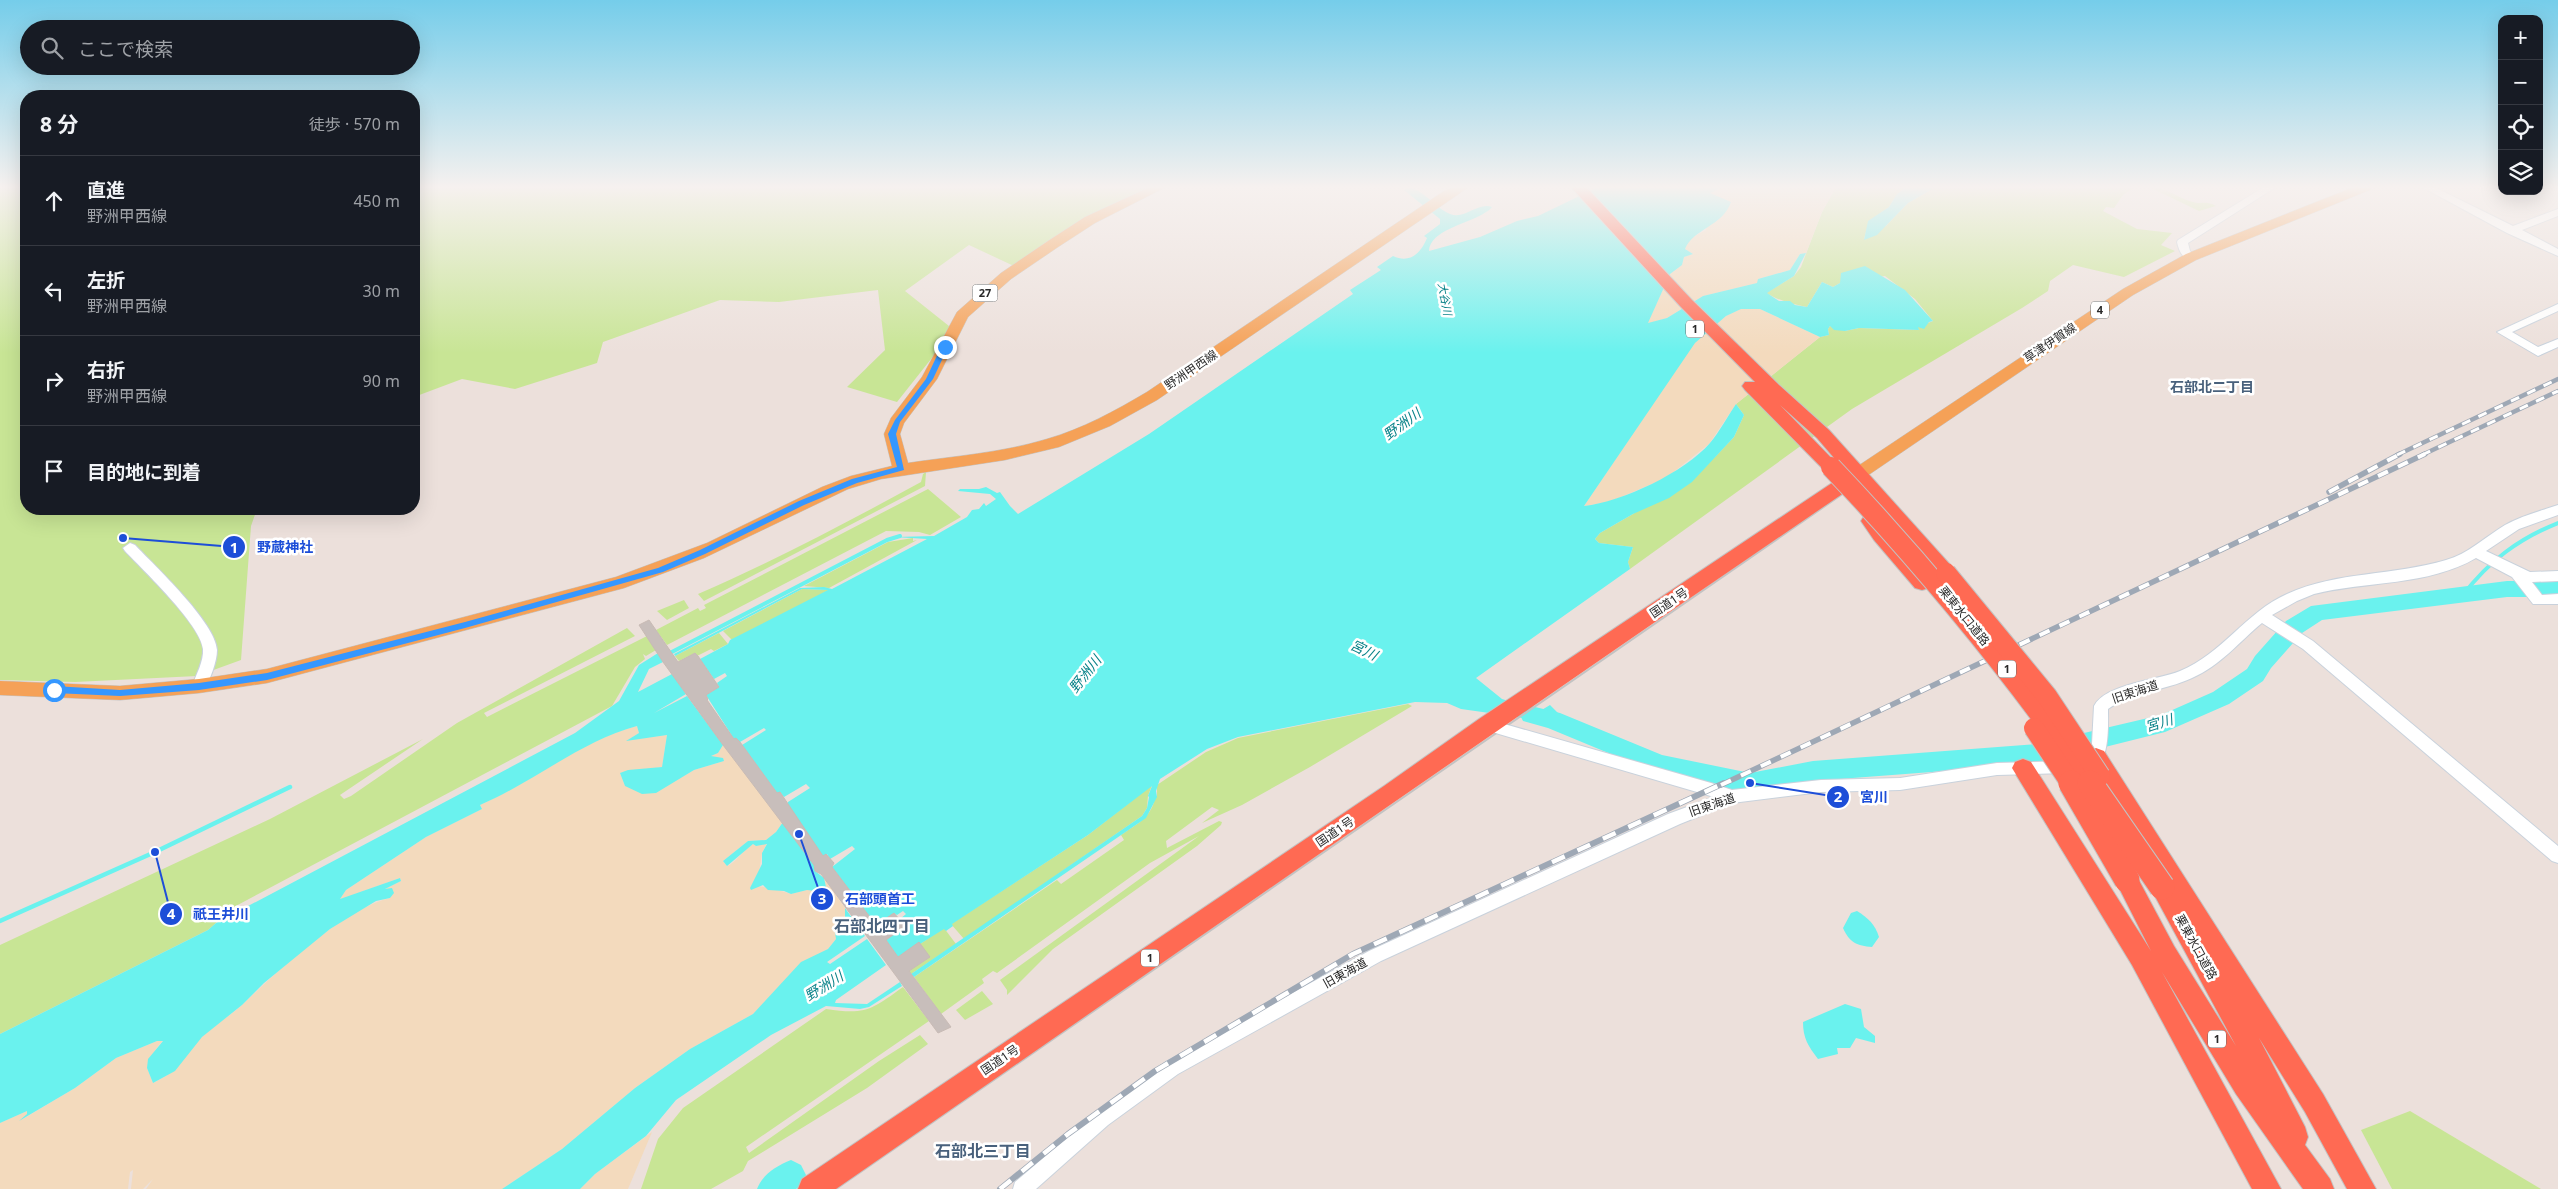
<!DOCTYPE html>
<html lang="ja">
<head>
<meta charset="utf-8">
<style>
	:root { --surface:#171b24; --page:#242831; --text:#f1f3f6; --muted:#9ea1a6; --line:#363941 }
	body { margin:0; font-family:"Noto Sans","Noto Sans JP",sans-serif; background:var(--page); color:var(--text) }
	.controls { position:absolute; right:15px; top:15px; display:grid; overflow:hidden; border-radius:10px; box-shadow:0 5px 20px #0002 }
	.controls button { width:45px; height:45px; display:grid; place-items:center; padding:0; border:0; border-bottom:1px solid var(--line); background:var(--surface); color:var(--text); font:25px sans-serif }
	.stop { position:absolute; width:15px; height:15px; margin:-11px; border:4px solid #3597ff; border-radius:50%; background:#fff }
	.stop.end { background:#3597ff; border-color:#fff; box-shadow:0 1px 5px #0008 }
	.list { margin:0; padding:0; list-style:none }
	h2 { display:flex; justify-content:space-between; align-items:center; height:65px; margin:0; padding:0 20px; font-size:21px }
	h2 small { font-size:16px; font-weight:400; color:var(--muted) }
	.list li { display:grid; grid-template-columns:32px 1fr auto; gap:15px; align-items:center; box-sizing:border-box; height:90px; padding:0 20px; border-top:1px solid var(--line) }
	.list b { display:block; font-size:19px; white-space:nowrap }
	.list p { margin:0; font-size:16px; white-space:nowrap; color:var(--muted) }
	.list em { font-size:16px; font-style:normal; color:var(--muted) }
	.icon { flex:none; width:28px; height:28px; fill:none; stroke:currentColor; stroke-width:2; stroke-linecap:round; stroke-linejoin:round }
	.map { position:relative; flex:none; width:2558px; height:1189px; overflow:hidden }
	.search { position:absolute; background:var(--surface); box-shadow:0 5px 20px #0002; left:20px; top:20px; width:400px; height:55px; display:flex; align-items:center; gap:12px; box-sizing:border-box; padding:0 18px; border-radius:28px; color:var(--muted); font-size:19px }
	.panel { position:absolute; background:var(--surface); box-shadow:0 5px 20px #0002; left:20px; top:90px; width:400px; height:425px; border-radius:20px }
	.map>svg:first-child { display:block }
</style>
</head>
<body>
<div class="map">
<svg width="2558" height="1189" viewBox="0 0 2558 1189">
	<rect width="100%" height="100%" fill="#ece0db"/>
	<g fill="#c8e595">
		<polygon points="0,187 26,187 26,509 257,509 251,526 241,660 197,676 75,682 0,680"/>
		<path d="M414,187H1157C1112,206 1050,232 1016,267L969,245L905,291L954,330L897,402L847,387L885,350L878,290L779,302L720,300L603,342L597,363L515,389L462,379L414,397Z"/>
		<path d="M1836,187H1906L1897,194L1889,207L1869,221L1864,239L1886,226L1908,203L1936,187H2135L2123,195L2114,208L2106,207L2103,211L2137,229L2172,233L2161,245L2175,251L2124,277L2073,265L2050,281L2048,291L2022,308L1852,409L1630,569L1628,562L1633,547L1599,543L1595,539L1600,533L1633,514L1715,457L1734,437L1744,415L1736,404L1820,337L1829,335L1828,329L1830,326L1845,331L1859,328L1919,330L1917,327L1933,321L1915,299L1885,276L1840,283L1833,287L1822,282L1807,307C1794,305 1778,300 1766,293L1794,276L1801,267L1822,212Z"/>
		<path d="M2149,187C2165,187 2178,198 2193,202C2203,205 2204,200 2216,206L2199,211Z"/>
		<path d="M926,472L925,486L704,601L698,594C774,561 848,522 921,482L923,474Z"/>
		<polygon points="928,489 961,517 930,535 919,532 886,531 667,645 656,630 698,608 700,611 706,608 704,605"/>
		<polygon points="913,538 913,541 917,540 829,588 804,586 888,542"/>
		<polygon points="802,589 829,590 733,641 723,631"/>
		<polygon points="684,600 689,608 667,620 657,611"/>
		<polygon points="627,628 635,636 484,713 487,717 647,636 656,650 646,656 643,654 645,659 635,667 612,706 215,917 217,922 208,930 0,1034 0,945 270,819 423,739 340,795 344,799 351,796 457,723"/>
		<polygon points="719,633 728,644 714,651 711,649 697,656 695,653 679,661 675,656"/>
		<path d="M1408,704L1412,706L1310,767L1242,805L1202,823L1219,810L1212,807L1166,841L1167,848L1219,821L1222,822L1221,825L1197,846L1053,949L1007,995V990L1000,980L1199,836L1150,863L997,973L993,971L982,979L984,983L941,1014L914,977L1057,880L1061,884L1124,840L1121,835C1137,824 1152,817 1155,797L1157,796V785L1206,752L1238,738Z"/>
		<polygon points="1152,785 1148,796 1147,808 1142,816 964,939 951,924 1088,835"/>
		<polygon points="944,928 956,944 911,974 909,971 929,957 920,944"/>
		<path d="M903,987L929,1021L746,1147L749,1153L879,1061L920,1035L928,1044L867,1088L748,1161L743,1171L711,1189H641L658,1139L683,1108L826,1009C866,1015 871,1010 903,987Z"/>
		<polygon points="982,991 993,1004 965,1020 956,1010"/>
		<polygon points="2410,1111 2541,1189 2392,1189 2361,1130"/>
	</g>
	<g fill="#f3dabd">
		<polygon points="1723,187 1836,187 1822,212 1806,253 1800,254 1790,270 1758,279 1758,283 1703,296 1667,318 1647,324 1670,274 1682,265 1684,257 1693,254 1685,249 1689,239 1706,230 1709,193"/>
		<polygon points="1740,309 1760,309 1820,337 1736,404 1709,444 1666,478 1609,502 1584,506 1694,343 1726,316"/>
		<path d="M637,726L639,733L628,740L667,735L662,767L620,773L625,786L680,778L694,770L724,761L711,756L718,753L723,745L783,822L776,832L766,840L748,841L723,861L727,866C737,862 743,850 753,844L756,846L767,843L762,853L757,886C761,886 787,892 791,894L807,890L823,892L826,887L824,878L845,908V918L836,939L828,949L791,973L786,980L753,1014L690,1049L635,1088L562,1149L502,1189H146L153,1179L143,1189H131L133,1170L130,1172L128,1189H0V1123L27,1111V1114L23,1119L75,1088L116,1058L157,1041L163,1040L156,1049L147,1068L153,1083C179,1072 182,1055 202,1037C214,1024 231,1016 243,1004C278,971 343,909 390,898L383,890L401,881L400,878L339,900L346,890L426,837L482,809L480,805C532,782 583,739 637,726Z"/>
		<polygon points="652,1132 628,1189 580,1189 595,1174"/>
	</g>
	<g fill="#6af2ee">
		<path d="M1404,187C1423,187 1433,207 1450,214C1465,220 1477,202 1492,207C1489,211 1487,211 1483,214C1467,224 1430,230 1429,251L1480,237L1517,221L1538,216L1594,189L1593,187H1723L1710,193L1731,202C1723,226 1693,229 1685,249L1693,254L1684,257L1682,265L1670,274L1648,323L1667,318L1703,296L1757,283L1758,279L1790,270L1800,254L1806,253L1794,276L1767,293L1779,301H1790L1795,305L1807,307L1822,282L1833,287L1840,283L1841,273L1865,266L1905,290L1933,321L1929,322L1924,329L1918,327L1919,330L1859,328L1845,331L1834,330L1830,326L1828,329L1829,335L1820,337L1760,309H1741L1726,316L1695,343L1584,506C1622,502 1685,472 1710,443C1720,431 1727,417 1736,404L1744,415L1734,437L1692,482L1669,498L1633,514L1600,533L1595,539L1599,543L1633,547L1628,562L1630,569L1476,678L1502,699L1540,711L1550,705L1561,716L1556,726L1518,717L1461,709L1447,703L1415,702L1238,737L1207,749L1160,779L1156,791L1157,797L1146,818L914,977L911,974L1142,816L1147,808L1149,797L1148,796L1152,786L1088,835L952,924L953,926L946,931L944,929L920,944L918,943L898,957L886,940L905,926L900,919L906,914L903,911L897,915L894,913L876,925L832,867L855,849L852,846L830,859L827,854L823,856L787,805L788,802L810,788L806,784L784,797L780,792L777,793L742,745L766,730L764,728L740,742L734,739L706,695L719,687L717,683L727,676L725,673L714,679L700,659L728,644L730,640L828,590L802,589L675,656L674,654L800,588L824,587L832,589L927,539L895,537L934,536L967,517L972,510L979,509L984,503L986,506L996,499L990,494L958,491L960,489H979L986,487L997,493L1000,492L1010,506L1018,514L1149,434L1353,294L1350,290L1381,270L1377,267L1393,256C1410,264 1421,253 1427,238L1424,236L1440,224V219L1404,190L1406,189Z"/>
		<polygon points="1906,187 1936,187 1908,203 1877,235 1864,240 1868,221 1889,207 1897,194"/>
		<path d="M658,653L663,662L649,669L638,692L672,674L686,694L654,713L687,696L723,745L718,753L711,756L723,758L724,761L694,770L656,793L642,794L625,786L620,773L628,770L662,767L667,735L626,741L639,733L637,726C581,741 534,782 480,805L482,809L426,837L346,890L340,899L400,878L401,881L385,889L392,888L394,893L390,898L376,901L330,929L264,983L242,1005L202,1037L175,1071L153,1083L147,1068L148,1059L163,1041H157L116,1058L75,1088L19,1121L27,1114V1111L0,1123V1034L208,930L216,923L575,733L619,701L639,665Z"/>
		<polygon points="783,822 814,865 815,871 824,878 826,887 823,892 807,890 791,894 784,891 768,890 763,885 751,890 750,888 762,864 762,853 767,844 756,846 753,844 727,866 723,861 748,841 766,840 776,832"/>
		<polygon points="845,908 865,936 827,962 830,964 867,939 886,965 836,1000 835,1003 867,1004 900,982 902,986 869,1007 860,1009 826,1006 771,1035 676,1100 646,1136 595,1174 580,1189 502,1189 562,1149 635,1088 690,1049 753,1014 801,962 828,949 836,939 835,932 845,918"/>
		<path d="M1857,911C1868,918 1875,924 1879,937L1872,947C1857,946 1849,942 1843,928L1851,913Z"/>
		<path d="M1845,1004L1861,1009L1864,1027L1875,1036V1043L1856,1038L1850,1048H1837L1838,1054L1818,1059C1808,1046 1803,1038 1803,1022Z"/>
	</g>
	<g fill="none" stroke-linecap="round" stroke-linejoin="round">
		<g stroke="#6af2ee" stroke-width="4">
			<path d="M2463,595C2489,561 2518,539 2558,523"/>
			<polyline points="668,654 887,540 900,536"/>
		</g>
		<polyline stroke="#6af2ee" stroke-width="4.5" points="0,921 155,852 290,787"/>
		<g fill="#6af2ee" fill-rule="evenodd">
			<polygon points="2507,581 2558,581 2558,597 2507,597 2322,620 2302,633 2271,668 2263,681 2229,704 2165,732 2037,764 1813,781 1750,793 1659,774 1548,728 1523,721 1520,715 1523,709 1531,706 1560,713 1662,755 1750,773 1813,761 2037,744 2161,715 2213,692 2247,669 2255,656 2286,621 2311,606"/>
			<path d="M791,1160L801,1165L806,1175L801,1185L796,1189H757C763,1174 776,1166 791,1160Z"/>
		</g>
	</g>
	<polygon fill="#c8bebb" stroke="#c8bbb5" points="649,620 678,662 695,653 698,656 719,687 706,695 708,699 707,700 734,739 736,738 740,742 777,793 780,792 823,856 826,854 834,863 832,867 876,925 894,913 905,926 886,940 898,957 919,942 930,957 909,971 951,1027 938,1033 821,874 815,871 814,865 723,745 663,662 639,625"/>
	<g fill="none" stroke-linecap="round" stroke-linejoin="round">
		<g stroke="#c9d2dc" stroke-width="2">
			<g id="minor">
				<path d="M2264,187H2276L2188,243L2190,251L2196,257L2195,259C2183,262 2179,251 2177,242L2178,240Z"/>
				<polygon points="2422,187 2434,187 2513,226 2558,209 2558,216 2522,230 2558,249 2558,256 2507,233"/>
				<polygon points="2558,304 2558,311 2512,332 2538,347 2558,339 2558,347 2538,356 2497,332"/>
				<path d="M2558,505V515L2519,529L2486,551L2530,572L2558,571V581L2532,582L2542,595L2558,594V604H2533L2512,577L2476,558C2429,586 2366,581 2314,594L2297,601L2272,615L2313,641L2558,846V863L2552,861L2303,649L2262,623C2239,642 2220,666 2192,678C2164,691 2134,691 2108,709C2108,723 2111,777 2084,767L2081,763L2092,744L2094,706C2105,684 2158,680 2180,671C2222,654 2246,612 2287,594C2337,571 2394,576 2446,560C2468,554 2485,537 2505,525C2521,516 2540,511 2558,505Z"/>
				<path d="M130,543L135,545C154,565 216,623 217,650C217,662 210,679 204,690H194L192,686C196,675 204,661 203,649C201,625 143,570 125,551L123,548Z"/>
				<polygon points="1487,719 1711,783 1732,790 1821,780 1900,778 1997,763 2066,761 2071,763 2074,767 2071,771 2066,773 1997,775 1900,790 1821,792 1732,803 1680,824 1381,961 1178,1074 1108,1125 1036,1189 1013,1189 1015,1182 1096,1113 1166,1062 1369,951 1668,814 1714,797 1482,729 1480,725 1482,721"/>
			</g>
		</g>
		<g stroke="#c3c3c3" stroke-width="1">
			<g id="major">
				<path d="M1150,187H1166L1095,223L1058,247L1011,279L968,317L937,379L904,423L900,434L908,463C954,456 1001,453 1047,439C1082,429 1115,411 1147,392L1444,191L1454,187H1469L1157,400L1110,426L1059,447L1005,460L881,479L848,489L704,558L624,588L267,683L199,693L120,700L0,695V681L120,686L199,679L267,669L616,577L707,543L822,487L851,476L892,466L884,434L891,418L922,377L957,312L1001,273L1048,241L1085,217Z"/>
				<polygon points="2354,187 2371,187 2370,190 2196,260 2133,295 1864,478 1852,478 1850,474 1852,470 2123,289 2186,254"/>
			</g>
		</g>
		<g stroke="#c3c3c3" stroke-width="2">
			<g id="highway">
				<path d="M1571,187H1586L1692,300L1779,385L1829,430L1953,568L1956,573L1953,578L1946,580L1939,578L1857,484C1515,717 1176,954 836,1189H798L802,1179L1384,786L1479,719L1847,473L1817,438L1780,405L1840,467L1837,471L1831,473L1825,471L1745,390L1742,386L1745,382H1755L1680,306Z"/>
				<polygon points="1871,514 1878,516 1929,578 1932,583 1929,588 1922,590 1915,588 1874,540 1861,521 1864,516"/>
				<polygon points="2096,748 2104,751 2323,1094 2376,1189 2347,1189 2305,1112 2259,1038 2305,1127 2308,1137 2305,1145 2330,1179 2334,1189 2303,1189 2236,1094 2162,972 2281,1189 2252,1189 2132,965 2012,768 2015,762 2023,759 2031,762 2151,951 2115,880 2119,873 2127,870 2135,873 2174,946 2236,1046 2150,887 2154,880 2159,878 2085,757 2088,751"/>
			</g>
		</g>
		<use href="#minor" fill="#fff" fill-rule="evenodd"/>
		<use href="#major" fill="#f5a157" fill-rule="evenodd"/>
		<use href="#highway" fill="#ff6a53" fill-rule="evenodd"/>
		<g stroke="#9ea8b5" stroke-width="4.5">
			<g id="rail-far2">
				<polyline points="2397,455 2558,379"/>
				<polyline points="2422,455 2558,391"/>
			</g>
		</g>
		<g stroke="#9ea8b5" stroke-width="5.5">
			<g id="rail-far1">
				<polyline points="2329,492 2400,454"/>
				<polyline points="1721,785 2425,454"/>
			</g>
		</g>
		<g stroke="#9ea8b5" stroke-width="6">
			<polyline id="rail" points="1000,1189 1068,1134 1155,1071 1353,954 1724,783"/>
		</g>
		<use href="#rail-far2" stroke="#fff" stroke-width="3" stroke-dasharray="9" stroke-linecap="butt"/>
		<use href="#rail-far1" stroke="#fff" stroke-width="4" stroke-dasharray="11" stroke-linecap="butt"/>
		<use href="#rail" stroke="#fff" stroke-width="4.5" stroke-dasharray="14" stroke-linecap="butt"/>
		<g stroke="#c3c3c3" stroke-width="22" stroke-linecap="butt">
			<g id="highway-bridge-far1">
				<path d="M1831,467C1926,567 2012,672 2091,785"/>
				<polyline points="1946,573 2047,696 2100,776"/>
				<polyline points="2034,728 2072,785"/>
			</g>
		</g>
		<g stroke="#c3c3c3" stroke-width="27" stroke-linecap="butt">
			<g id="highway-bridge">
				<polyline points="2071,783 2127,880"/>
				<polyline points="2090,783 2162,887"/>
			</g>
		</g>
		<use href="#highway-bridge-far1" stroke="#ff6a53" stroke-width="20"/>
		<use href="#highway-bridge" stroke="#ff6a53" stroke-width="25"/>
	</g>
	<linearGradient id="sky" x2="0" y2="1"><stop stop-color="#75cdea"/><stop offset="0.53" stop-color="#f6f1ef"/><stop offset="1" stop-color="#f6f1ef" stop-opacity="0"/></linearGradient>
	<rect width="2558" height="353" fill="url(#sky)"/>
	<polygon fill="#3597ff" points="942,345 948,347 933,379 900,422 896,434 904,470 857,483 804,505 705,554 663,572 465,628 267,680 199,690 120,696 54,693 50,690 54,686 120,690 199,683 267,673 465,622 658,568 700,550 799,501 852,479 897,467 888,434 895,420 926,379"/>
	<g text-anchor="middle" stroke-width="5" stroke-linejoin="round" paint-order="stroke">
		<g fill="#fff" stroke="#6a6a6a" stroke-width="1">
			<rect x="972.5" y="284.5" width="25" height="17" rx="4"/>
			<rect x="2091" y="301.5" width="18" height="17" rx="4"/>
			<rect x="1686" y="320.5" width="18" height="17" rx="4"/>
			<rect x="1998" y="660.5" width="18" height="17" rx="4"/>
			<rect x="1141" y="949.5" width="18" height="17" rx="4"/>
			<rect x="2208" y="1030.5" width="18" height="17" rx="4"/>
		</g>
		<g font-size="11" font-weight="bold" fill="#2a2a2a">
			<text x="985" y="297">27</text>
			<text x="2100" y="314">4</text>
			<text x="1695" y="333">1</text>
			<text x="2007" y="673">1</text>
			<text x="1150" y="962">1</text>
			<text x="2217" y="1043">1</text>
		</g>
		<g font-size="11" font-style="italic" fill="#0a8389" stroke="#fff">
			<text transform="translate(1445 299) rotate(79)" y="4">大谷川</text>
		</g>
		<g font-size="12" fill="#2a2a2a" stroke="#fff">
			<text transform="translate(2050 343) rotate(-34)" y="4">草津伊賀線</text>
			<text transform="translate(1191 370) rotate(-34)" y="4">野洲甲西線</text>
			<text transform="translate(1669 603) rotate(-34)" y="4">国道1号</text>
			<text transform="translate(1964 616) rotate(51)" y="4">栗東水口道路</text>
			<text transform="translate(2135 692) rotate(-18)" y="4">旧東海道</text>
			<text transform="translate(1712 805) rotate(-19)" y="4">旧東海道</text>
			<text transform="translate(1335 832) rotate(-34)" y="4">国道1号</text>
			<text transform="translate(2196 947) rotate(61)" y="4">栗東水口道路</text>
			<text transform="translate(1345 973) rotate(-29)" y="4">旧東海道</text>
			<text transform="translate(1000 1060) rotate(-34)" y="4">国道1号</text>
		</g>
		<g font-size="14" font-weight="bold" fill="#49617c" stroke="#fff">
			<text x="2212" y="392">石部北二丁目</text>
		</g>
		<g font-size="14" font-style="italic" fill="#0a8389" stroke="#fff">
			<text transform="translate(1402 424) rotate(-36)" y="5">野洲川</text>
			<text transform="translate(1364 650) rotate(26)" y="5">宮川</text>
			<text transform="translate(1085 674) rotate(-52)" y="5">野洲川</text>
			<text transform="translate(2159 723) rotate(-17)" y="5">宮川</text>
			<text transform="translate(824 986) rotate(-32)" y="5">野洲川</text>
		</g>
		<g font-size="16" font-weight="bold" fill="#49617c" stroke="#fff">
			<text x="882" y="932">石部北四丁目</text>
			<text x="983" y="1157">石部北三丁目</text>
		</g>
	</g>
	<path fill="none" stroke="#1d4ed8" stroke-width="2" d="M123 538L234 547M1750 783L1838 797M799 834L822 899M155 852L171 914"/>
	<g fill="#1d4ed8" stroke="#fff" stroke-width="2">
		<circle cx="123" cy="538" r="5"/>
		<circle cx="1750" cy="783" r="5"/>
		<circle cx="799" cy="834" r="5"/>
		<circle cx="155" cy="852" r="5"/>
		<circle cx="234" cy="547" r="12"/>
		<circle cx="1838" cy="797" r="12"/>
		<circle cx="822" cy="899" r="12"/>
		<circle cx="171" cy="914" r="12"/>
	</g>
	<g font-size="15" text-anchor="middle" font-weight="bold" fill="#fff">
		<text x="234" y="553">1</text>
		<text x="1838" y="802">2</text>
		<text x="822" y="904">3</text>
		<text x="171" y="919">4</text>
	</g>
	<g font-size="14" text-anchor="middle" font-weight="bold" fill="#1d4ed8" stroke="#fff" stroke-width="5" stroke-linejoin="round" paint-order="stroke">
		<text x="285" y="552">野蔵神社</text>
		<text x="1874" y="802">宮川</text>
		<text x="880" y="904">石部頭首工</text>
		<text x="221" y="919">祇王井川</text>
	</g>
</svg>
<div class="controls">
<button>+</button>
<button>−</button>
<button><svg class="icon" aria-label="locate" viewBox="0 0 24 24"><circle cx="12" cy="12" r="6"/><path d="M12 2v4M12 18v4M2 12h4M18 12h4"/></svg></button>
<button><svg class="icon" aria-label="layers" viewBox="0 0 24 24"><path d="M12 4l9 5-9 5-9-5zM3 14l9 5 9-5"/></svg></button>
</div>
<div class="stop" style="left:54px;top:690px"></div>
<div class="stop end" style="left:945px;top:347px"></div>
<div class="search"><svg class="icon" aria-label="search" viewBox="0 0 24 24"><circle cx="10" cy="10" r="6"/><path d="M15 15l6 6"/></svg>ここで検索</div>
<section class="panel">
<h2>8 分<small>徒歩 · 570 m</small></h2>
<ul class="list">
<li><svg class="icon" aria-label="ahead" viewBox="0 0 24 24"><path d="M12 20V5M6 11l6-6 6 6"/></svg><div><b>直進</b><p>野洲甲西線</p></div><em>450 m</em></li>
<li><svg class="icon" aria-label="left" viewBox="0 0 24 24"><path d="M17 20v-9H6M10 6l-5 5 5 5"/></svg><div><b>左折</b><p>野洲甲西線</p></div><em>30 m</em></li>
<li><svg class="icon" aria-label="right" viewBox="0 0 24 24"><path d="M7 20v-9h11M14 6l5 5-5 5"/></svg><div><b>右折</b><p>野洲甲西線</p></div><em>90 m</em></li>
<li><svg class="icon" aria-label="arrive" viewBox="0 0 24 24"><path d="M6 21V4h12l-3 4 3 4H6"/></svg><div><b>目的地に到着</b></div></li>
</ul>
</section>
</div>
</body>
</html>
